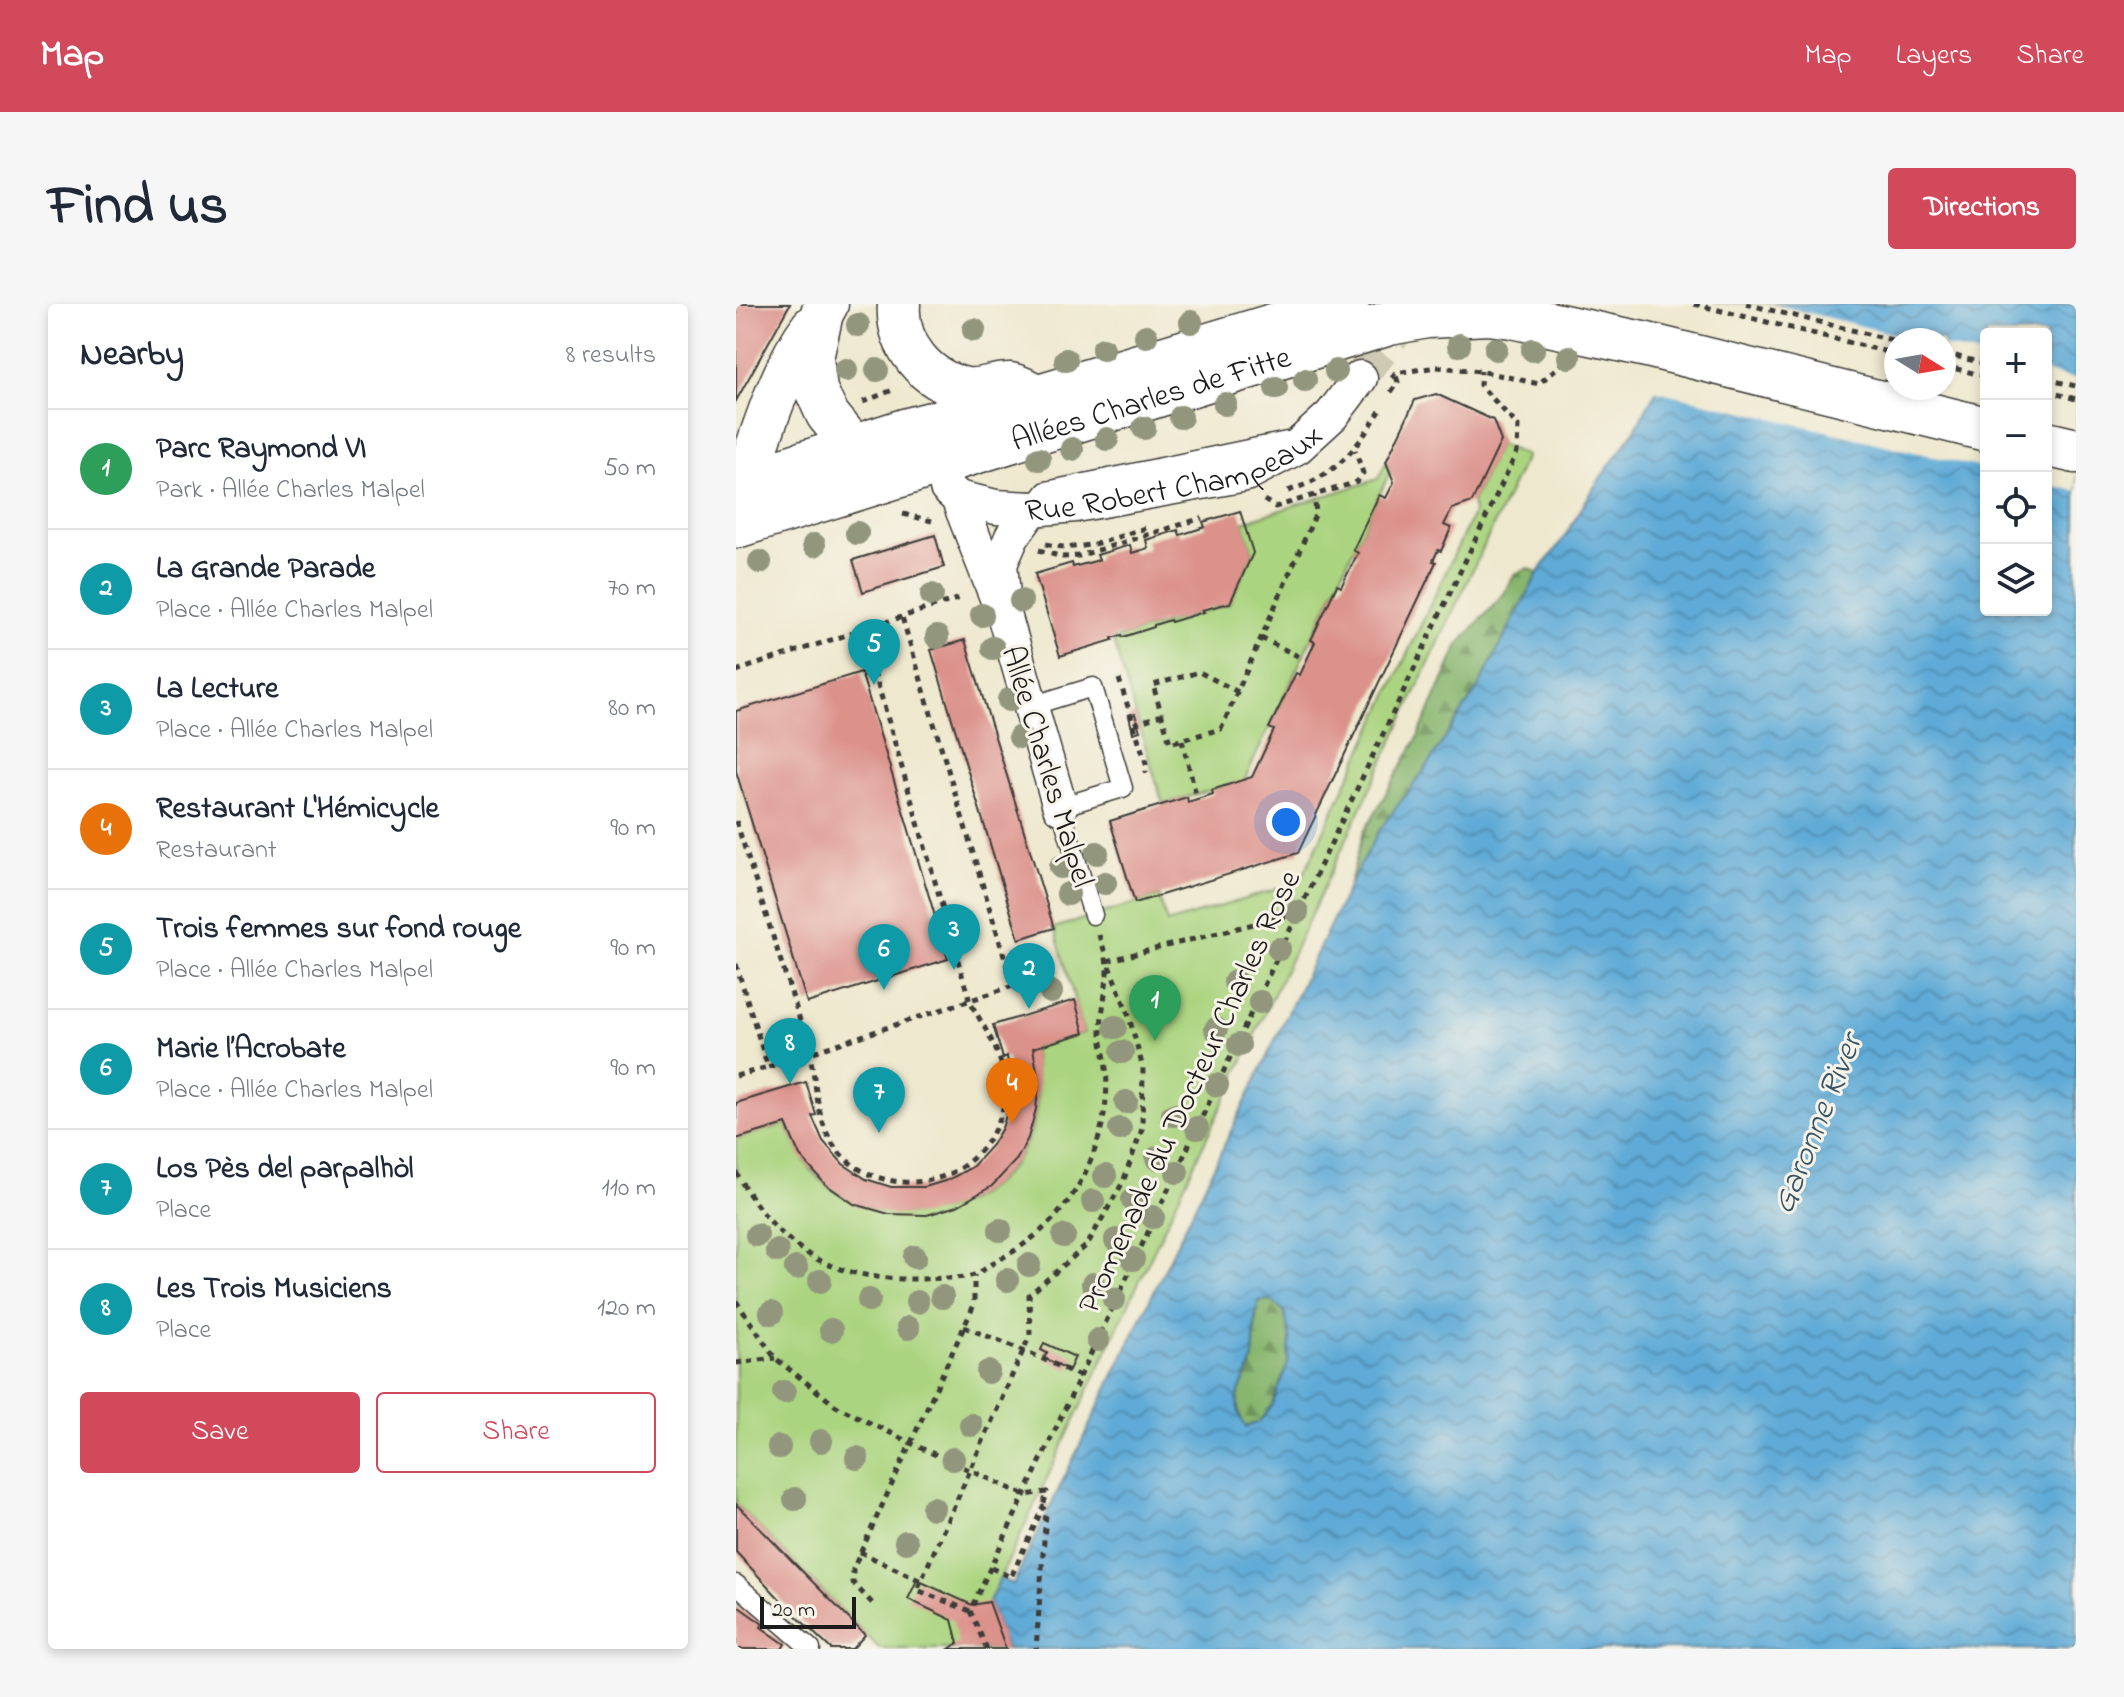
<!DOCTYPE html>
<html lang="en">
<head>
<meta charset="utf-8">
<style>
	:root { --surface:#fff; --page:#f6f6f7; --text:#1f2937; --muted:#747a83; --line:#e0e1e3; --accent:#d1495b }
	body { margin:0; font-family:"Indie Flower",sans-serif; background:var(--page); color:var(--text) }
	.controls { position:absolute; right:24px; top:24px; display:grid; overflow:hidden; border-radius:8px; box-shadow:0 4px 12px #0003 }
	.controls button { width:72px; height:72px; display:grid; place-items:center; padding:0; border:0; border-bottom:2px solid var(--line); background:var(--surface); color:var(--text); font:40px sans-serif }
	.compass { position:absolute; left:1148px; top:24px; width:72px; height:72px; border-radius:50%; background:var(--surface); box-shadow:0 4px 12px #0003; rotate:101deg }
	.scale { position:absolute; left:24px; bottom:20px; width:96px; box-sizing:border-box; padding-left:8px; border:4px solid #1c1c1c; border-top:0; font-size:22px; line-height:28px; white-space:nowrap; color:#1c1c1c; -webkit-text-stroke:6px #f7f3e8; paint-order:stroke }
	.you { position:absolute; left:550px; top:518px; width:28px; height:28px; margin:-20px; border:6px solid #fff; border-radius:50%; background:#1a73e8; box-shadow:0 0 0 12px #1a73e833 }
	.badge { display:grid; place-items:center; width:52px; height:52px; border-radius:50%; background:var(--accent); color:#fff; font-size:26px; font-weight:700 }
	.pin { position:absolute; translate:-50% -66px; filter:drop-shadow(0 2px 4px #0008) }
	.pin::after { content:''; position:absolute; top:42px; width:28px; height:24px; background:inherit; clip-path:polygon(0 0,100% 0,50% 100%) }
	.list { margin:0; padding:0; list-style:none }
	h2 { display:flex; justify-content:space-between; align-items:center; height:104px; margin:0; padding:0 32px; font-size:34px }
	h2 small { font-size:26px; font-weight:400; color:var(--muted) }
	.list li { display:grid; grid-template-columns:52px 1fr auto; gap:24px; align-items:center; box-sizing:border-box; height:120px; padding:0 32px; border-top:2px solid var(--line) }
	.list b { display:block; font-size:30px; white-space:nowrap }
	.list p { margin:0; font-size:26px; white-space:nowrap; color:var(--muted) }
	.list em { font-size:26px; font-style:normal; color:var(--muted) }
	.actions { display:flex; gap:16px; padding:24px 32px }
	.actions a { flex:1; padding:18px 0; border:2px solid var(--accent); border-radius:8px; text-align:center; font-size:28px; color:var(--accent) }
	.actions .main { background:var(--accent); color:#fff }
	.icon { flex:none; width:44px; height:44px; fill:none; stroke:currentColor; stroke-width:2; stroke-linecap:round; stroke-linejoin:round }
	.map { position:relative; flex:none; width:1340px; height:1345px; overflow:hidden; border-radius:8px }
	header { display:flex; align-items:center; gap:48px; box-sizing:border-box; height:112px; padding:0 40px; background:var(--accent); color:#fff }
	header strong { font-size:38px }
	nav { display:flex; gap:44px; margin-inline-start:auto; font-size:28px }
	.intro { display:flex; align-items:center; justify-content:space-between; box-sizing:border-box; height:192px; padding:0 48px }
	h1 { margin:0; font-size:56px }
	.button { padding:20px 36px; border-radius:8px; background:var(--accent); color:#fff; font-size:28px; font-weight:700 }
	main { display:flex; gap:48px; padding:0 48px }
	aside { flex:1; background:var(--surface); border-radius:8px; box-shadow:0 4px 12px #0003 }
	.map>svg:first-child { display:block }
</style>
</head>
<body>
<header>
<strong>Map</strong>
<nav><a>Map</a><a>Layers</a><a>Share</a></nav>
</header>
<div class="intro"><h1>Find us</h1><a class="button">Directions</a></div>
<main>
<aside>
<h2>Nearby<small>8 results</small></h2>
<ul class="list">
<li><span class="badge" style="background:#2e9e5b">1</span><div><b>Parc Raymond VI</b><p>Park · Allée Charles Malpel</p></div><em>50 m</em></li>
<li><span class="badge" style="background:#0f9aa8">2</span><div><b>La Grande Parade</b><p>Place · Allée Charles Malpel</p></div><em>70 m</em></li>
<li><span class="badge" style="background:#0f9aa8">3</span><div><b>La Lecture</b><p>Place · Allée Charles Malpel</p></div><em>80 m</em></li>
<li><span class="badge" style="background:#e8710a">4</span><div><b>Restaurant L'Hémicycle</b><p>Restaurant</p></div><em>90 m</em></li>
<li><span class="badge" style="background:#0f9aa8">5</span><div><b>Trois femmes sur fond rouge</b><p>Place · Allée Charles Malpel</p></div><em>90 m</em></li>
<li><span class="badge" style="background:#0f9aa8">6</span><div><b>Marie l’Acrobate</b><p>Place · Allée Charles Malpel</p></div><em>90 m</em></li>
<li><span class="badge" style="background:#0f9aa8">7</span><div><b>Los Pès del parpalhòl</b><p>Place</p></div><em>110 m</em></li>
<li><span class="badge" style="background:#0f9aa8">8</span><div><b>Les Trois Musiciens</b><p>Place</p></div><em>120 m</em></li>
</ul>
<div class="actions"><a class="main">Save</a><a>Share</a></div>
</aside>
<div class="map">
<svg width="1340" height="1345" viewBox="0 0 1340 1345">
	<defs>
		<pattern id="forest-firs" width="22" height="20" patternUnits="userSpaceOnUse" patternTransform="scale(2)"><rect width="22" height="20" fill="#87b66e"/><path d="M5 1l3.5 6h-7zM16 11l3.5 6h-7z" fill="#6e935a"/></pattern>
		<pattern id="water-waves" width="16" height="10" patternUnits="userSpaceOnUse" patternTransform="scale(2)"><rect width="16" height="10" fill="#5faad7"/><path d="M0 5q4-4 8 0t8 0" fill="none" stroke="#4e8aae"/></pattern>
	</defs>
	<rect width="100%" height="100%" fill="#f7f3e8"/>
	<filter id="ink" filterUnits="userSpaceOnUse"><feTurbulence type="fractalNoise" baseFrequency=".0125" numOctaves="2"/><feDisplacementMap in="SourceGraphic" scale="16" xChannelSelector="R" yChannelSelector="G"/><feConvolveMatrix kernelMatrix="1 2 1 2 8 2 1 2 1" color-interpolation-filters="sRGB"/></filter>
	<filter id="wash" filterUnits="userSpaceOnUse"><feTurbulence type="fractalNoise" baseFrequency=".006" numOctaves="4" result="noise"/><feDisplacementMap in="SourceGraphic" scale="32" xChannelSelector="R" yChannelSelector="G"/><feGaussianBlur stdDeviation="1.8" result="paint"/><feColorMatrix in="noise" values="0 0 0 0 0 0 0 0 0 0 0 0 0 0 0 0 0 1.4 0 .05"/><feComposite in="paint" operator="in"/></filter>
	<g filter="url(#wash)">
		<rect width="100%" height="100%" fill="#eee8ce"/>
		<g fill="#aad47f" stroke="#63784e" stroke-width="2">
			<path d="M763,140L790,152L253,1298L270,1345H144L0,1200V835L50,820C60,843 70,865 90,881C154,934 258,913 292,835C305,805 302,775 297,744L348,729L318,624L423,592L431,619L564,578L738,208L736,198Z"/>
			<polygon points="650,158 654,168 508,477 427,500 377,336 493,300 517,249 507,218 642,175"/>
		</g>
		<g fill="url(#forest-firs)" stroke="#526945" stroke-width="2">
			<polygon points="792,264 802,269 743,382 687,468 645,525 613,582 627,530 681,435 723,340 768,290 779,270"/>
			<path d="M535,995L548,1007L555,1035L552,1059L536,1102L523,1118L509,1123C504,1114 500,1104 502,1093C504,1081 513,1070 516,1058C520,1038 517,1016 523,997Z"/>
		</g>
		<path fill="url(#water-waves)" stroke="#3e637a" stroke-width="2" fill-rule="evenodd" d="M979,0H1340V1345H270L253,1298L264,1274L277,1280L613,582L644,525L687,468L743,382L802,269L827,235L862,177L897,129L916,94ZM1250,30H1310V306H1250ZM1160,36H1208V84H1160ZM535,996L548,1007L554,1035L552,1059L536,1102L523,1118L510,1123C504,1114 500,1104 502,1093C504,1081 513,1070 516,1059C520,1038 516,1016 523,997Z"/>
		<g fill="#eee8ce">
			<polygon points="975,0 1037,0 1182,36 1160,36 1160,84 1208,84 1208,42 1250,53 1250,165 917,86"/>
			<polygon points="1310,68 1340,75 1340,187 1310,180"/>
		</g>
		<g id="blocks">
			<g fill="#db928b">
				<polygon points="0,0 54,0 0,97"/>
				<polygon points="700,90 757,116 765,137 736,198 716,205 708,221 715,224 705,247 702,246 697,257 700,258 562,549 399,599 374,517 451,493 452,498 477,490 476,486 516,473 538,426 533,424 560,369 564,371 579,338 575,336 601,281 605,283 622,249 617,246 643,191 650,194 658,178 650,158 679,96"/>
				<polygon points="504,207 517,249 494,299 466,306 468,308 435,318 434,316 418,321 418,323 387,333 386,331 376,334 377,336 324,352 299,270 336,259 337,263 363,256 361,251 394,241 396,249 412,244 410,236 442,226 444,231 469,223 467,218"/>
				<polygon points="199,231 208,263 127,288 117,256"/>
				<polygon points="229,336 318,624 283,635 195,346"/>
				<polygon points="125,368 212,655 71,699 0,467 0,407"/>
				<polygon points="399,410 404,427 397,429 393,412"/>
				<polygon points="339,696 348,729 297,744 303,779 300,805 292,834 281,855 256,882 221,902 191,911 153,910 118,900 89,880 64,852 50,820 0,835 0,799 70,778 80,811 76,812 87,837 107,860 130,875 155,883 189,883 212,876 236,863 256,841 266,824 273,802 275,779 271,752 267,754 257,721"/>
				<polygon points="308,1039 339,1053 333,1066 308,1054 311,1049 305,1046"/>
				<polygon points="0,1200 129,1331 116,1345 95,1345 56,1308 0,1248"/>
				<polygon points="181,1276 236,1301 253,1298 270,1345 213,1345 222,1339 216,1316 172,1295"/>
				<polygon points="0,1301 27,1320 25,1323 49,1340 46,1345 0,1345"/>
			</g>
		</g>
	</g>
	<g filter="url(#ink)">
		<use href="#blocks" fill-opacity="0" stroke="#3c3b37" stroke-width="2"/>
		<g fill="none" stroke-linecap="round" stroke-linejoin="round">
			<polyline stroke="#cec9b3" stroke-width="34" stroke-dasharray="34 17" stroke-linecap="butt" points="624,74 675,8"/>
			<g stroke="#3c3b37" stroke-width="21">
				<g id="service">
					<polyline points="296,205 310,187 551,137"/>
					<polyline points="295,402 357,383 387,484 324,503 357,611"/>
					<polyline points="0,1280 75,1345"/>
				</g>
			</g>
			<g stroke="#3c3b37" stroke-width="37">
				<g id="minor">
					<polyline points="211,184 222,194 269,314 324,503"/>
					<path id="s1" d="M222,194L260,203L296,205L339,201L510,170L561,143L596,111L624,74"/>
					<polyline points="267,291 264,260 276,233 296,205"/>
				</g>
			</g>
			<g stroke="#3c3b37" stroke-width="45">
				<g id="tertiary">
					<polyline points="91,0 86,9 76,54 80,86 91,110 117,142 145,162"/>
					<path d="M163,0C160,41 190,77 230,85C244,87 259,80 273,80C283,81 293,88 302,92"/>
					<path d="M9,177C28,125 43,68 76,23"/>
				</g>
			</g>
			<g stroke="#3c3b37" stroke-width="47">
				<g id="primary">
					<polyline points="1310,140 1340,147"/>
					<polyline points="0,181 172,126 303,92 610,0"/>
					<path id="s2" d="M0,222C217,153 436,88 653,19L691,12L752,9L776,12L911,41L1250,125"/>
				</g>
			</g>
			<g stroke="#3c3b37" stroke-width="5" stroke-dasharray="6 6" stroke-linecap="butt">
				<polyline points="958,0 1160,50"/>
				<polyline points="1010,0 1160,37"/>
				<polyline points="1208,49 1250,60"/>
				<polyline points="1208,62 1250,72"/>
				<polyline points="656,74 659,69 701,63 745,67 803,80 826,59"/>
				<polyline points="1310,75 1340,82"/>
				<polyline points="1310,87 1340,95"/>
				<polyline points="655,88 662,78 659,69"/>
				<polyline points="127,98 159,85"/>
				<path d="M552,187C601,171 617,149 644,107"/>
				<polyline points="528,196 539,203 621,178 627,169 619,146"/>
				<polyline points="167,210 196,217"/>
				<path d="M310,240C343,250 377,234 409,224"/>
				<polyline points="303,246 326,253 343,252 466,214"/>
				<polyline points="525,334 566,354"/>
				<polyline points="0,367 227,293"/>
				<polyline points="383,375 410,459 410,469"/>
				<polyline points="502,388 463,368 417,381 434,439 485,425 580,209 578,191"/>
				<polyline points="398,420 426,411"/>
				<polyline points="446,436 460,491"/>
				<path d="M0,517C17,569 33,621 50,673C58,698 67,723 73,749C82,782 79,819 102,847C129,880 182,887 219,867C244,854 266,822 269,794C273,759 250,727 234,698L126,326"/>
				<polyline points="0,660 32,763 277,682 166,313"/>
				<polyline points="0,772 32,763"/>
				<path d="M0,868C17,900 41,930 72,950C112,975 163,977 208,974C217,974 229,974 238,971C245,968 253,962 259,958C303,935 338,901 356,853C367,826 373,793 370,764C369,751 365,739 365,727C365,706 374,674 370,654C369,646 365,639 363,631"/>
				<polyline points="0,997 39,1054 100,1102 187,1145 289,1191 311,1188 307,1203"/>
				<polyline points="228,1023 287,1046 344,1072"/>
				<polyline points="0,1059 39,1054"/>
				<polyline points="124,1248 185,1277"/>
				<polyline points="255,1264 275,1273 307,1203 310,1209 300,1345"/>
				<polyline points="136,1299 117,1279 117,1265 238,1001 238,971"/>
				<polyline points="234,1307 181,1286 294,1031 293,991 351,941 387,878 406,825 407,764 392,709 371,657 561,609"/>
				<polyline points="251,1345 234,1307 562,609 781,148 782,122 744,81 745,67"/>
			</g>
			<use href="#service" stroke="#fff" stroke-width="18"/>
			<use href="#minor" stroke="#fff" stroke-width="34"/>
			<use href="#tertiary" stroke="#fff" stroke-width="42"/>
			<use href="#primary" stroke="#fff" stroke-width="44"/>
		</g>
		<g fill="#92967d">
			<circle cx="455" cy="18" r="12"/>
			<circle cx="122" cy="21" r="12"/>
			<circle cx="238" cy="26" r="12"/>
			<circle cx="410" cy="32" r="12"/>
			<circle cx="723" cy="41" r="12"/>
			<circle cx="367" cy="45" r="12"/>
			<circle cx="760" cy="45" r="12"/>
			<circle cx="797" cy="46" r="12"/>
			<circle cx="833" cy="53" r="12"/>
			<circle cx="330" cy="56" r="12"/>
			<circle cx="110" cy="66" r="12"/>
			<circle cx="141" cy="66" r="12"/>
			<circle cx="600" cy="67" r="12"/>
			<circle cx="569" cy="76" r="12"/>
			<circle cx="540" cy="84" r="12"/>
			<circle cx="489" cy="100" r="12"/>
			<circle cx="445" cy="113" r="12"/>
			<circle cx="408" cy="124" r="12"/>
			<circle cx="371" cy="135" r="12"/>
			<circle cx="336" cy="145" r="12"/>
			<circle cx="303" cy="155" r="12"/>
			<circle cx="121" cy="229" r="12"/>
			<circle cx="78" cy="241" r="12"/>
			<circle cx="24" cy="258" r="12"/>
			<circle cx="196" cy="291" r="12"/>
			<circle cx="285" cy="297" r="12"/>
			<circle cx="246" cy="311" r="12"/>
			<circle cx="201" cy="333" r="12"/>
			<circle cx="257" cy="344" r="12"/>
			<circle cx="273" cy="396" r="12"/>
			<circle cx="284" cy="433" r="12"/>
			<circle cx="361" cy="549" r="12"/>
			<circle cx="325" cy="563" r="12"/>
			<circle cx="369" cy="579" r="12"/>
			<circle cx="332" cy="590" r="12"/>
			<circle cx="561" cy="608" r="12"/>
			<circle cx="543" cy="645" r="12"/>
			<circle cx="499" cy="678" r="12"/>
			<circle cx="315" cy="688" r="12"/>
			<circle cx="524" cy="698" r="12"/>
			<circle cx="379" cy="723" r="12"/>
			<circle cx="480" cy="725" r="12"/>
			<circle cx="503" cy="741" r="12"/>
			<circle cx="386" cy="748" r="12"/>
			<circle cx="481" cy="781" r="12"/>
			<circle cx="390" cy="798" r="12"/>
			<circle cx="437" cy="811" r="12"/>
			<circle cx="461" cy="824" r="12"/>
			<circle cx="384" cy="825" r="12"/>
			<circle cx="421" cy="854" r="12"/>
			<circle cx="441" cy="868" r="12"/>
			<circle cx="369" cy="872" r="12"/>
			<circle cx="397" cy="896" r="12"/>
			<circle cx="357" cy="897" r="12"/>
			<circle cx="417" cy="913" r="12"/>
			<circle cx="264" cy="926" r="12"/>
			<circle cx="21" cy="931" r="12"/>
			<circle cx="328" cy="932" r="12"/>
			<circle cx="380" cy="936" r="12"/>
			<circle cx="41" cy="947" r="12"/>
			<circle cx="179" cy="953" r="12"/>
			<circle cx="397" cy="955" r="12"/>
			<circle cx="293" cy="961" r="12"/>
			<circle cx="60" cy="964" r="12"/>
			<circle cx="271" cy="976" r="12"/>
			<circle cx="84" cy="977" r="12"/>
			<circle cx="357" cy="980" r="12"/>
			<circle cx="206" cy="993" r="12"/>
			<circle cx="378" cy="995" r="12"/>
			<circle cx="133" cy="996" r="12"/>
			<circle cx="181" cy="998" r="12"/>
			<circle cx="35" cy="1009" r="12"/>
			<circle cx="172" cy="1024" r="12"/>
			<circle cx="95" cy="1026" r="12"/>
			<circle cx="362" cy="1036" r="12"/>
			<circle cx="252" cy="1068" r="12"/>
			<circle cx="48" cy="1088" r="12"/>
			<circle cx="235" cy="1121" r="12"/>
			<circle cx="85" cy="1137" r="12"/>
			<circle cx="43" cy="1143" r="12"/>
			<circle cx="121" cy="1154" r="12"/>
			<circle cx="217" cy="1155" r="12"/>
			<circle cx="59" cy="1195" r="12"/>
			<circle cx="197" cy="1204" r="12"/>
			<circle cx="170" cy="1238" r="12"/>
		</g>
	</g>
	<g text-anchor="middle" stroke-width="6" stroke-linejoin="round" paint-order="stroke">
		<g font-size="32" fill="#1c1c1c" stroke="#f7f3e8">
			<text dy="11" stroke="none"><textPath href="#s2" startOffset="434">Allées Charles de Fitte</textPath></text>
			<text dy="11" stroke="none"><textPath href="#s1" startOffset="222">Rue Robert Champeaux</textPath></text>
			<text transform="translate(313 462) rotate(73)" y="11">Allée Charles Malpel</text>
			<text transform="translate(452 787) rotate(-65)" y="11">Promenade du Docteur Charles Rose</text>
		</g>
		<g font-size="34" font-style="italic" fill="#375567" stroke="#f7f3e8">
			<text transform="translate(1079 819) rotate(-68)" y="12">Garonne River</text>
		</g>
	</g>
</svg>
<div class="controls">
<button>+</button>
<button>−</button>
<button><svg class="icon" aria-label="locate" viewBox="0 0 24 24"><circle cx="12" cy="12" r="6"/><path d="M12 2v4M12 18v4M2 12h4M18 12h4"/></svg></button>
<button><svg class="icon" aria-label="layers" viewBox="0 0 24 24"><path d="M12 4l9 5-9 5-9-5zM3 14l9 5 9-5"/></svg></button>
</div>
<svg class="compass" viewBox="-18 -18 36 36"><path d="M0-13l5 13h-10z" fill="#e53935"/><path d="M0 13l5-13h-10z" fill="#747a83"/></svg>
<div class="scale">20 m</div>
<div class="you"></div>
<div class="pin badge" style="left:419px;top:737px;background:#2e9e5b">1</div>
<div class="pin badge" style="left:293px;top:705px;background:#0f9aa8">2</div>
<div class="pin badge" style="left:218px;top:666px;background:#0f9aa8">3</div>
<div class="pin badge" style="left:276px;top:820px;background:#e8710a">4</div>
<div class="pin badge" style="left:138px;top:381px;background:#0f9aa8">5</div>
<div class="pin badge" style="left:148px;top:686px;background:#0f9aa8">6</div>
<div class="pin badge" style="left:143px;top:829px;background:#0f9aa8">7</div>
<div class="pin badge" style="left:54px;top:780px;background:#0f9aa8">8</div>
</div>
</main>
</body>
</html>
